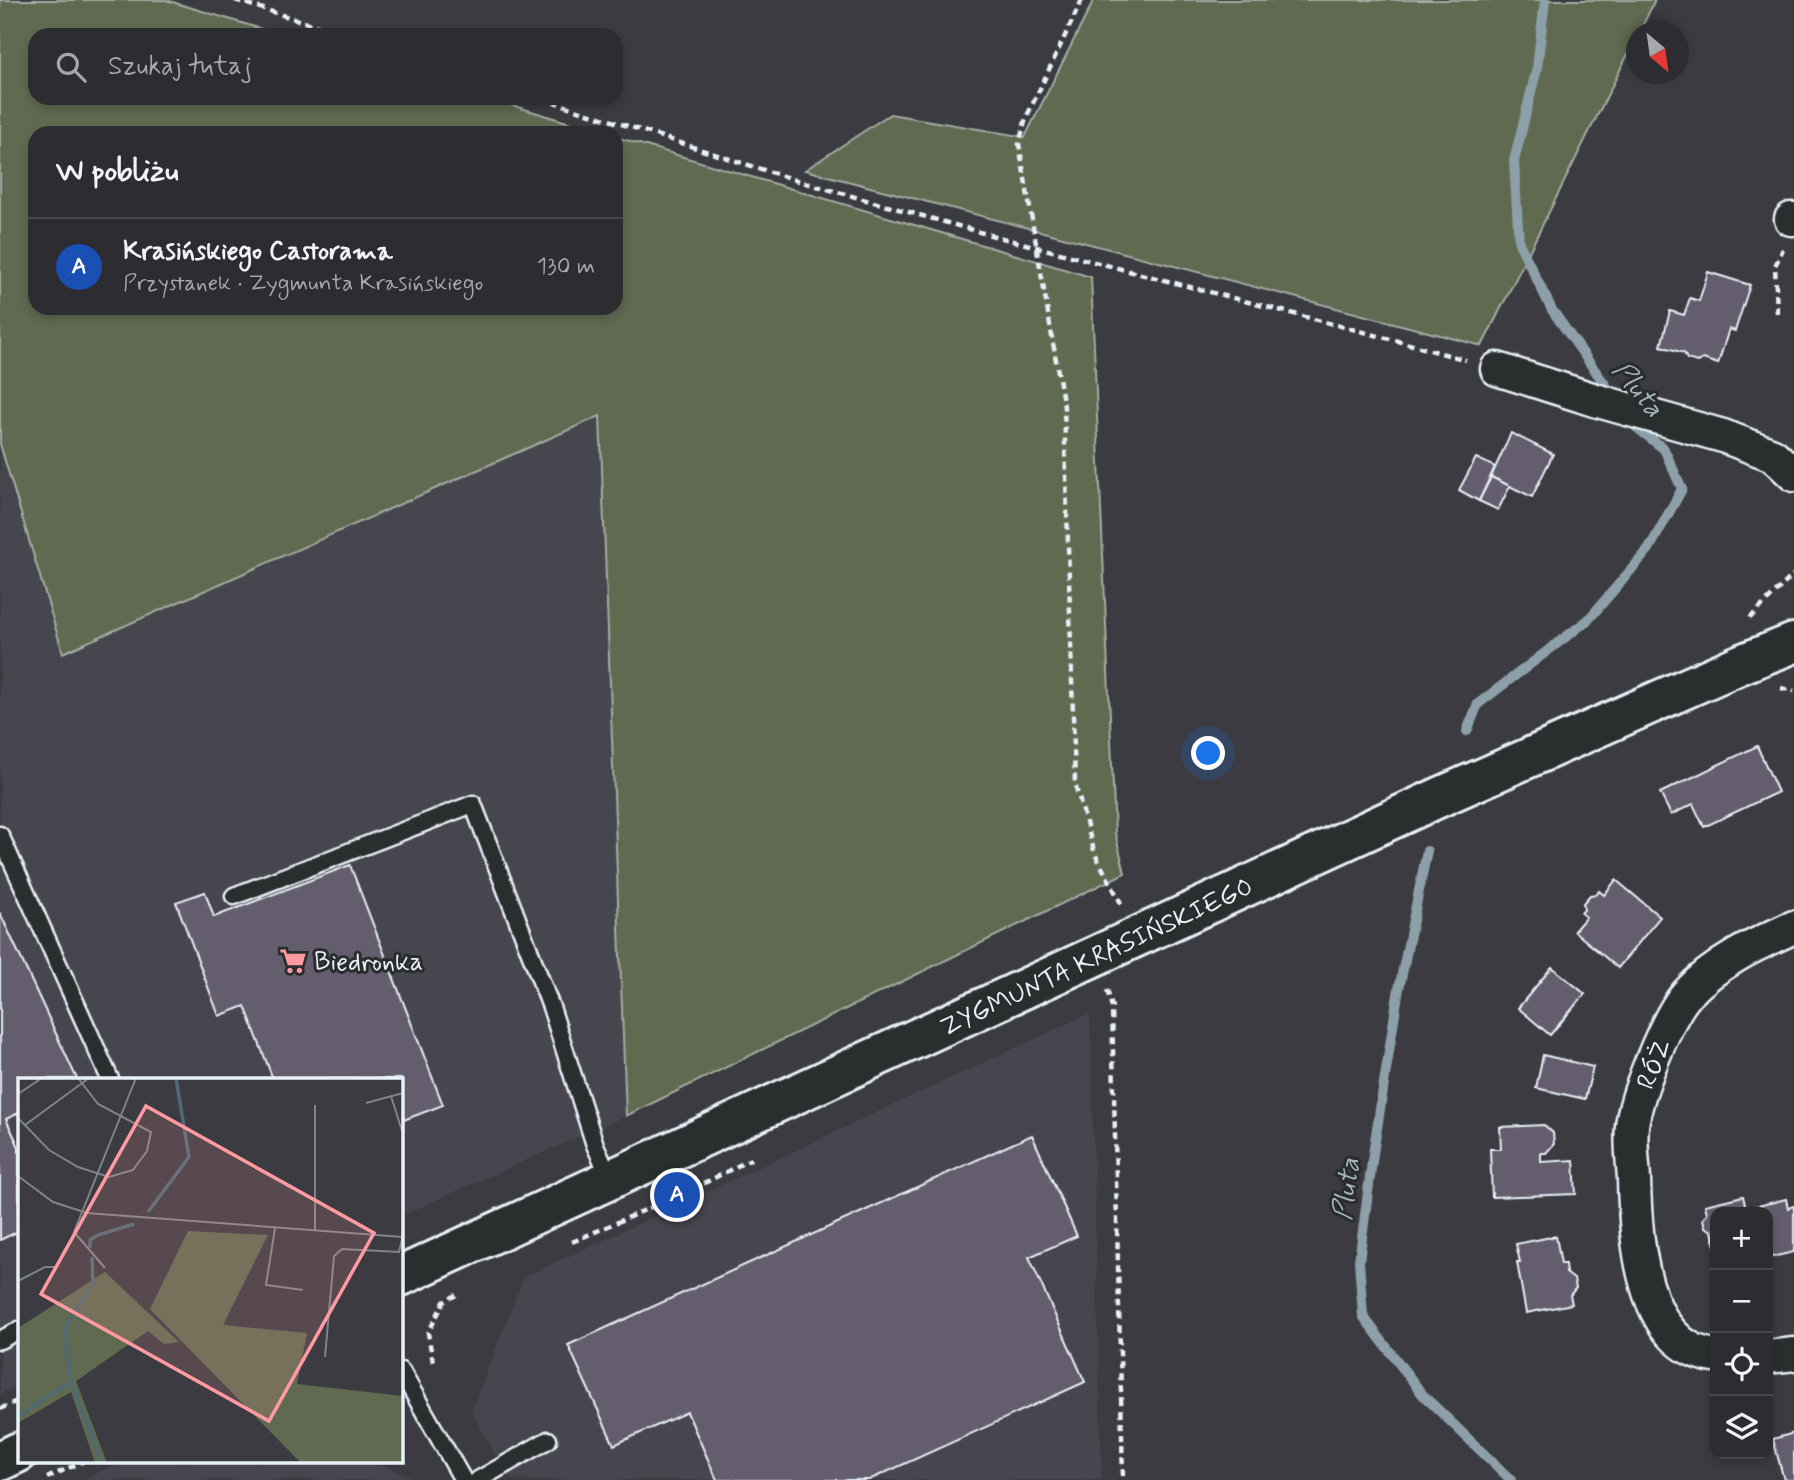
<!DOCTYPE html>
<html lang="pl">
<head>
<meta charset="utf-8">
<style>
	:root { --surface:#2c2c31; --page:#343439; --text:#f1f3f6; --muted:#a6a7ab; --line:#48484d; --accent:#ff9aa2 }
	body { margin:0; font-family:Mynerve,sans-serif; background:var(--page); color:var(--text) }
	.controls { position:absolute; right:21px; bottom:21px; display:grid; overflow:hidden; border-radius:14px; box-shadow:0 4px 10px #0003 }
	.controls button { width:63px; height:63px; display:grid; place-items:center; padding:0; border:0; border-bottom:2px solid var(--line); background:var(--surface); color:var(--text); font:35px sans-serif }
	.compass { position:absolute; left:1626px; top:21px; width:63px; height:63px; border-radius:50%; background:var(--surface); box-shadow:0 4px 10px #0003; rotate:151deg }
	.you { position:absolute; left:1209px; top:754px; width:24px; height:24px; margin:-18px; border:5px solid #fff; border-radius:50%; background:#1a73e8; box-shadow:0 0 0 10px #1a73e833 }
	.badge { display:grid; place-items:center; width:46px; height:46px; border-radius:50%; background:var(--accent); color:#fff; font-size:23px; font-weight:700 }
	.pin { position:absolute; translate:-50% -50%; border:4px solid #fff; box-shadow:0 2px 7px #0006 }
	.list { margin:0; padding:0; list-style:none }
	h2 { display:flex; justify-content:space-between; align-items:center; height:91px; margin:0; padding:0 28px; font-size:30px }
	h2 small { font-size:23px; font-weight:400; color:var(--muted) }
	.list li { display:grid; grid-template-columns:46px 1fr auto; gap:21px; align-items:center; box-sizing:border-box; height:98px; padding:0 28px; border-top:2px solid var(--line) }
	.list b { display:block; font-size:26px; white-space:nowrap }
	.list p { margin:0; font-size:23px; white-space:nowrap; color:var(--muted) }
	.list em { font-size:23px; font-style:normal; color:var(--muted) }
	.icon { flex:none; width:38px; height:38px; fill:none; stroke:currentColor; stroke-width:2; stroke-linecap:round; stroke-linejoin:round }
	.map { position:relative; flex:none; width:1794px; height:1480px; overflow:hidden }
	.search { position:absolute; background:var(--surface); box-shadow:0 4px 10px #0003; left:28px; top:28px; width:595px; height:77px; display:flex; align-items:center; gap:18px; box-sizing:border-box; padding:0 24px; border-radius:21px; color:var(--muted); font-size:26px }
	.panel { position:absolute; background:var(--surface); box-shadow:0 4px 10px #0003; left:28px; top:126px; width:595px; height:189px; border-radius:21px }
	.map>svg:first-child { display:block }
</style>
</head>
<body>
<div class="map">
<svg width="1794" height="1480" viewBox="0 0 1794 1480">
	<rect width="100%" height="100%" fill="#3b3b41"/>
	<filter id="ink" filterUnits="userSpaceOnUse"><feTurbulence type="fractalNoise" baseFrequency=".0143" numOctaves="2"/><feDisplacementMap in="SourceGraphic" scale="14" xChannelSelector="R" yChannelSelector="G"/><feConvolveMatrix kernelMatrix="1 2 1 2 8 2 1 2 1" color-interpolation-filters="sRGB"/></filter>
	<g filter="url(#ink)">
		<g fill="#47454e">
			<polygon points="600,415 626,1116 401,1216 401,1079 19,1079 19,1386 0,1394 0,444 63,653"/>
			<polygon points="1090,1013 1102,1480 510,1480 471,1411 524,1277"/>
			<polygon points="123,1461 370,1461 420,1480 82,1480"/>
		</g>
		<g fill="#606a51" stroke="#a4aea4" stroke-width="2">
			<polygon points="0,0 166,0 281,35 35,35 35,98 488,98 603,133 35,133 35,308 616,308 616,137 1091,277 1115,833 1125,873 626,1116 600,416 63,653 0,444"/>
			<polygon points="1094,0 1655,0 1640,31 1636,32 1636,38 1482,346 805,170 890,114 1025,137"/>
		</g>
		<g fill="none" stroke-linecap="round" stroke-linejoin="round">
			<g stroke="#8da0a9" stroke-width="10">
				<polyline points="1545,0 1537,68 1514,161 1519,243 1552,310 1614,397"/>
				<polyline points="1467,731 1478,704 1588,620 1649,549 1682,489 1664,449 1636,427 1630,418"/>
				<polyline points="1427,851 1398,994 1373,1154 1359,1261 1363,1316 1423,1395 1511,1480"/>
			</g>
		</g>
		<g fill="#645d6e" stroke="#e8f1f8" stroke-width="2">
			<polygon points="1708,272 1750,285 1735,331 1729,329 1718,364 1703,359 1697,362 1687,359 1684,353 1661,346 1670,311 1684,315 1690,298 1699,301"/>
			<polygon points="1511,433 1553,454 1532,497 1491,477"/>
			<polygon points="1476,458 1495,467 1479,501 1459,490"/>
			<polygon points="1491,477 1510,486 1498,510 1479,501"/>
			<polygon points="1757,746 1778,792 1704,827 1693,804 1671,815 1660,793"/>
			<polygon points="350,865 443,1105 401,1121 401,1079 273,1079 245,1006 219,1016 176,902 205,892 214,917"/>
			<polygon points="1616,880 1660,917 1618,968 1574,931 1586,917 1581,913 1584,910 1583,903 1590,895 1597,894 1599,891 1604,895"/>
			<polygon points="0,913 77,1079 19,1079 19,1113 6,1119 19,1147 19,1231 0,1240"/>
			<polygon points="1552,967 1585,994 1550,1035 1518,1008"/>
			<polygon points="1543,1055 1593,1067 1585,1099 1536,1088"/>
			<polygon points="1544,1125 1553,1133 1554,1144 1546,1153 1541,1153 1541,1162 1574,1160 1576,1194 1492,1197 1490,1149 1501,1149 1500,1127"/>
			<polygon points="1032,1135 1077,1236 1029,1257 1085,1382 869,1480 717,1480 687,1412 614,1445 568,1345"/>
			<polygon points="1743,1196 1746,1209 1786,1199 1788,1208 1794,1206 1794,1252 1768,1258 1768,1212 1715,1212 1715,1246 1712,1231 1705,1227 1703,1219 1707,1213 1705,1205"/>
			<polygon points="1556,1236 1561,1264 1565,1264 1566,1273 1574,1279 1576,1288 1570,1295 1572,1304 1526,1313 1517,1262 1520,1262 1516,1244"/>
			<polygon points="1794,1433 1794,1480 1784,1480 1773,1439"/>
		</g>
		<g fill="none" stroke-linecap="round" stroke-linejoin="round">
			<g stroke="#e8f1f8" stroke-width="21">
				<g id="service">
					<polyline points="0,835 110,1079"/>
					<polyline points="234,896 473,804 551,1007 595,1145 611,1180"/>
					<polyline points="0,1340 19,1330"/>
					<polyline points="401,1371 463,1480"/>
					<polyline points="478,1480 548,1440"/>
				</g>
			</g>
			<g stroke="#e8f1f8" stroke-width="37">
				<g id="minor">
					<polyline points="1791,219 1794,219"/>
					<polyline points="1497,369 1595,400 1723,436 1773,455 1794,475"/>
					<path d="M1715,1356C1641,1348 1635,1236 1634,1179C1633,1162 1630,1143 1632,1126C1635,1097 1667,1016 1687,994C1715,963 1756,944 1794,927"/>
					<polyline points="1768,1357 1794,1354"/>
				</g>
			</g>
			<g stroke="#e8f1f8" stroke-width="44">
				<g id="tertiary">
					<polyline points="401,1276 1440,797 1741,664 1794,643"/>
					<polyline points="0,1461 19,1452"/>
				</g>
			</g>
			<g stroke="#e8f1f8" stroke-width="4.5" stroke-dasharray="7 5" stroke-linecap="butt">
				<polyline points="235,0 345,35"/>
				<polyline points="1082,0 1026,118 1019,144 1064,407 1075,784 1095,854 1122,905"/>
				<polyline points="541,98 792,179 983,233 1398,341 1466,360"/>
				<polyline points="1777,313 1775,266 1783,249"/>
				<polyline points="1750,618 1794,574"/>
				<polyline points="1781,688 1794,691"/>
				<polyline points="1107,990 1112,1007 1123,1480"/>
				<polyline points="572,1242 695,1188 751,1159"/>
				<polyline points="433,1362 428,1333 444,1302 456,1295"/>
				<polyline points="0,1409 19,1400"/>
				<polyline points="47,1478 84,1461"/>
			</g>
			<use href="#service" stroke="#2a2d2e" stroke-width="16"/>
			<use href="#minor" stroke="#2a2d2e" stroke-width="32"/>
			<use href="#tertiary" stroke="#2a2d2e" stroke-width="38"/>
		</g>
	</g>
	<defs>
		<g id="supermarket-bare" transform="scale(2.1)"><path d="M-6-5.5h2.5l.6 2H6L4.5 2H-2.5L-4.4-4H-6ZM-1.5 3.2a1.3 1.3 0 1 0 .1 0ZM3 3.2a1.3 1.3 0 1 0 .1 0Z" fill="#ff9aa2" stroke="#2a2d2e" stroke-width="2.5" paint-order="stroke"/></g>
	</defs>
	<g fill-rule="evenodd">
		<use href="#supermarket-bare" x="293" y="961"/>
	</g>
	<g text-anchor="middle" stroke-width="6" stroke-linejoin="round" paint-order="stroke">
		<g font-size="26" fill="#e8f1f8" stroke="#2a2d2e">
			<text transform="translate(1096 956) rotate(-25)" y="9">ZYGMUNTA KRASIŃSKIEGO</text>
			<text transform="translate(1653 1064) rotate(-68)" y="9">RÓŻ</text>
		</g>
		<g font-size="26" fill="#e8f1f8" stroke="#2a2d2e" text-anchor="start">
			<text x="314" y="970">Biedronka</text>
		</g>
		<g font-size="28" font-style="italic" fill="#a4b4bd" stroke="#2a2d2e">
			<text transform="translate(1639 388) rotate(51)" y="10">Pluta</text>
			<text transform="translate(1345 1189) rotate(-82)" y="10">Pluta</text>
		</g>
	</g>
	<g transform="translate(18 1078)">
		<rect width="385" height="385" fill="#3b3b41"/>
		<path d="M170,153L250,157L205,247L289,255L279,306L385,318V385H283L132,231ZM87,194L161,264L146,266L130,253L58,303L89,385H77L53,314L0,345V250Z" fill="#606a51"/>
		<path fill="none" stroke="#506a75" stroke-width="3.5" d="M130,134L171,79L158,0M72,170V162L80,157L116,146M53,304L84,385M0,338L53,304L47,251L75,205L74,179"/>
		<path fill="none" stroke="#80848a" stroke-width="2" d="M0,16L24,0M373,18L385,56M348,25L385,15M0,40L31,72L60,89L91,99L115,92L129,73L133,54L80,26L60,0M7,47L71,0M0,98L35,124L69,135L385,159M257,150L248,207L285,212M297,153V27M87,190L56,154L118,0M0,203L27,189H39M307,279L316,178L324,171L381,174L385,157"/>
		<path fill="#ff9aa2" fill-opacity="0.15" stroke="#ff9aa2" stroke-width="3.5" d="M128,28L356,155L251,343L23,216Z"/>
		<rect width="385" height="385" fill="none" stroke="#e8f1f8" stroke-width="3.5"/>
	</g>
</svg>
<div class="controls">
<button>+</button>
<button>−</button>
<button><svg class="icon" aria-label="locate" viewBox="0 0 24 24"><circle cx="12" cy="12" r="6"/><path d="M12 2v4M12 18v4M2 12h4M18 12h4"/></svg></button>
<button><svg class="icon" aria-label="layers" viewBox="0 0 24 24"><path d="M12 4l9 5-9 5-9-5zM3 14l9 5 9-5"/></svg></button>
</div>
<svg class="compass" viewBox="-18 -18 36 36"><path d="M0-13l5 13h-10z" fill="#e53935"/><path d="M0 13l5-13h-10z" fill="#a6a7ab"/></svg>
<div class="you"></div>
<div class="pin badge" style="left:677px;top:1195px;background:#1a4fb4">A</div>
<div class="search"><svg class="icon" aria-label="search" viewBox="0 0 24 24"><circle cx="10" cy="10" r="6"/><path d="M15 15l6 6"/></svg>Szukaj tutaj</div>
<section class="panel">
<h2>W pobliżu<small></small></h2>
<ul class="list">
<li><span class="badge" style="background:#1a4fb4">A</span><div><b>Krasińskiego Castorama</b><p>Przystanek · Zygmunta Krasińskiego</p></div><em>130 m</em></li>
</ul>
</section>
</div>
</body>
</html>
